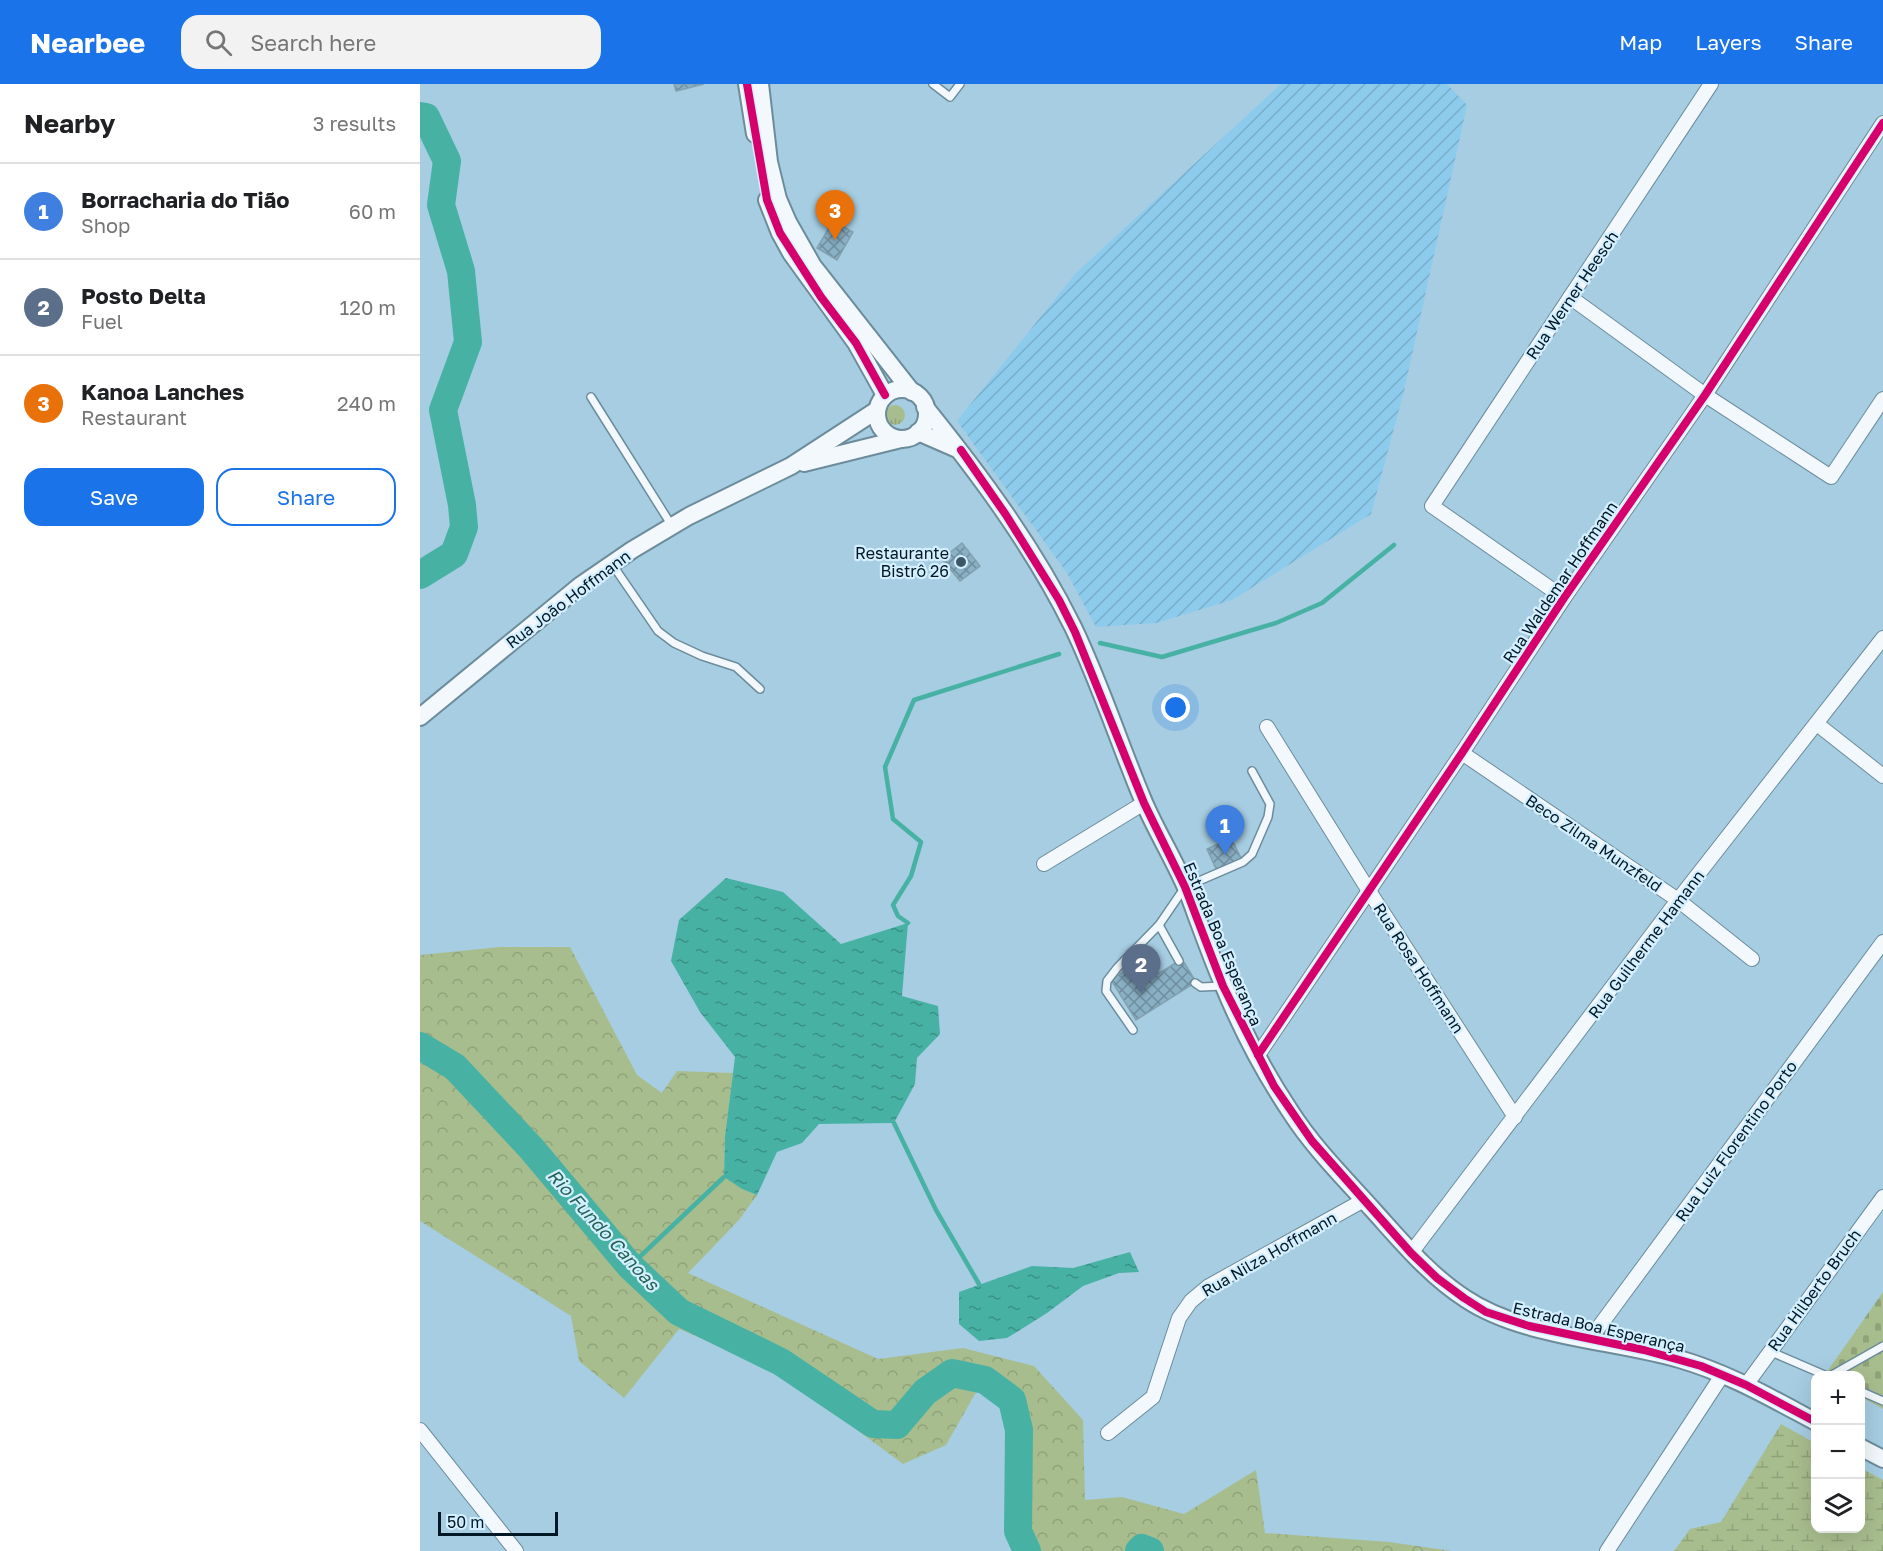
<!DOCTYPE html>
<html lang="en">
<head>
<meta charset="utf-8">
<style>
	:root { --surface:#fff; --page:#f2f2f2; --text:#202124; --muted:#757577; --line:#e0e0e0; --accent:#1a73e8 }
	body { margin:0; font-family:"Golos Text",sans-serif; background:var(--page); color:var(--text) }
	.controls { position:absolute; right:18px; bottom:18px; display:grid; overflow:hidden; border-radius:12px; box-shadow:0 6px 24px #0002 }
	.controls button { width:54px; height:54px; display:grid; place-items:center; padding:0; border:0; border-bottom:2px solid var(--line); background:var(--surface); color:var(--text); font:30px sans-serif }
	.scale { position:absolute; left:18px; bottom:15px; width:120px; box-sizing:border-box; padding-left:6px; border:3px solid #001826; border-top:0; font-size:16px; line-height:21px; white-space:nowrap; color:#001826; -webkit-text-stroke:4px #d4efff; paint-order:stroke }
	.you { position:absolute; left:756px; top:624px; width:21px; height:21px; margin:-15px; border:4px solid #fff; border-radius:50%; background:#1a73e8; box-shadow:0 0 0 9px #1a73e833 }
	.badge { display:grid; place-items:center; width:39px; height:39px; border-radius:50%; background:var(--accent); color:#fff; font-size:20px; font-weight:700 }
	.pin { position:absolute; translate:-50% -50px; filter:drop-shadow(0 2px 3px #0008) }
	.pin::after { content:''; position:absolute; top:32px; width:21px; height:18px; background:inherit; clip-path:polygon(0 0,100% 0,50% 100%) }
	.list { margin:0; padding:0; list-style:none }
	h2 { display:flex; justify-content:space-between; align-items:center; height:78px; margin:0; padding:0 24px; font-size:26px }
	h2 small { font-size:20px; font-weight:400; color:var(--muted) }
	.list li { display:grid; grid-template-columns:39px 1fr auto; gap:18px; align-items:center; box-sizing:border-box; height:96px; padding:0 24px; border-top:2px solid var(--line) }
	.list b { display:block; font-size:22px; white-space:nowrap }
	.list p { margin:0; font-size:20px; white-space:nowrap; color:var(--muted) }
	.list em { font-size:20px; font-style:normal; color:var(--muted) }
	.actions { display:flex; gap:12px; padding:18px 24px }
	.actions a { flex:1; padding:14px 0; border:2px solid var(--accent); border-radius:18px; text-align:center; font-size:21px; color:var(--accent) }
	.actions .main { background:var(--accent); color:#fff }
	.icon { flex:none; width:33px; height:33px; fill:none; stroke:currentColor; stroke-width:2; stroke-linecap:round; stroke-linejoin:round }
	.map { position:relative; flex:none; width:1463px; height:1467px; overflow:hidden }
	header { display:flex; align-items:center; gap:36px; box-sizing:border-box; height:84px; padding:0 30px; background:var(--accent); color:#fff }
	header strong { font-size:28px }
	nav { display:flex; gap:33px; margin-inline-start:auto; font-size:21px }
	.search { width:420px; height:54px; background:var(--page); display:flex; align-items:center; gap:15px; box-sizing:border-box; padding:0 21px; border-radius:18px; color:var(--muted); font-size:22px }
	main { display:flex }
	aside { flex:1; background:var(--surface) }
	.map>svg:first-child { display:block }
</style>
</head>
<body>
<header>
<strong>Nearbee</strong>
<div class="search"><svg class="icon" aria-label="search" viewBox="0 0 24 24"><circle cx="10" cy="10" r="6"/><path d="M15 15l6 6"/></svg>Search here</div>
<nav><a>Map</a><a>Layers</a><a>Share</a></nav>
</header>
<main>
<aside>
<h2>Nearby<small>3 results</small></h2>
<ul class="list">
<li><span class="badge" style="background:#3f7fe0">1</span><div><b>Borracharia do Tião</b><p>Shop</p></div><em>60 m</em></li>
<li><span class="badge" style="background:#5c6f8a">2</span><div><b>Posto Delta</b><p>Fuel</p></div><em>120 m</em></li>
<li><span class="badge" style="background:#e8710a">3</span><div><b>Kanoa Lanches</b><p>Restaurant</p></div><em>240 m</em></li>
</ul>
<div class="actions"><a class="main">Save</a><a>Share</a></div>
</aside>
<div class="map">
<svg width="1463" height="1467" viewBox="0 0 1463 1467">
	<defs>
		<pattern id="industrial-furrows" width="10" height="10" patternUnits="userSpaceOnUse" patternTransform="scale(1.5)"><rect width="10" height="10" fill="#8dcbec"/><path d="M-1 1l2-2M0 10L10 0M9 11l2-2" fill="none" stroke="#78aeca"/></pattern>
		<pattern id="grass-tufts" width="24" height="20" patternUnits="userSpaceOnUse" patternTransform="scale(1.5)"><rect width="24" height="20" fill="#a8bd8e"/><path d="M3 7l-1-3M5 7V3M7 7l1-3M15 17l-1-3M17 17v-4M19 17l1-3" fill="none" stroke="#8fa27a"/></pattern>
		<pattern id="forest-crowns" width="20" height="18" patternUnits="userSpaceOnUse" patternTransform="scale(1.5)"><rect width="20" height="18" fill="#a8bd8e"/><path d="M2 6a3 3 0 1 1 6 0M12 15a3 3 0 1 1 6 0" fill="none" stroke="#8fa27a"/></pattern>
		<pattern id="wetland-marsh" width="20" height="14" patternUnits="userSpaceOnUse" patternTransform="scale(1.5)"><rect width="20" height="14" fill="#a8bd8e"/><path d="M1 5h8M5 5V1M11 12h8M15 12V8" fill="none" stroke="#8fa27a"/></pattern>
		<pattern id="cemetery-stones" width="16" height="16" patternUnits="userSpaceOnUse" patternTransform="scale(1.5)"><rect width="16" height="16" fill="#a8bd8e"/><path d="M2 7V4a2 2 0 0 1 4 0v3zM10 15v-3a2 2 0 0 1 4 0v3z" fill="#8fa27a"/></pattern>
		<pattern id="water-ripples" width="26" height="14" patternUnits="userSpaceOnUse" patternTransform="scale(1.5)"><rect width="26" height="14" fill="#47b2a4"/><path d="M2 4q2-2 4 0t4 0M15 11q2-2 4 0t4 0" fill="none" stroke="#399085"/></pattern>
		<pattern id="building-cross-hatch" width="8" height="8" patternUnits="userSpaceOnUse" patternTransform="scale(1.5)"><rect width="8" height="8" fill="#8ab0c4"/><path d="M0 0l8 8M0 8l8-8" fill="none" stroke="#6e8e9f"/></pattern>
	</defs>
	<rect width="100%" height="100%" fill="#a6cde2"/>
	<polygon fill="url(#industrial-furrows)" points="861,0 1027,0 1047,21 984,307 951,430 812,516 736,539 676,543 647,489 537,337 656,189"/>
	<circle fill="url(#grass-tufts)" cx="475" cy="331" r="10"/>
	<polygon fill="url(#forest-crowns)" points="80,863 150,863 217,991 242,1009 257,987 313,989 305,1052 304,1092 322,1105 337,1111 319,1136 268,1189 458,1275 543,1264 614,1282 663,1336 665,1416 702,1413 764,1430 836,1386 845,1449 969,1458 1032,1467 612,1467 598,1447 599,1346 592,1316 565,1296 555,1310 526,1361 483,1380 356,1286 259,1245 204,1314 159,1277 151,1232 0,1137 0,871"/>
	<polygon fill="url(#wetland-marsh)" points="1361,1340 1395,1359 1396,1444 1440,1444 1441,1384 1463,1396 1463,1467 1254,1467 1270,1445 1301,1438"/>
	<polygon fill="url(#cemetery-stones)" points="1463,1208 1463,1325 1441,1313 1440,1292 1404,1292"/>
	<g fill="url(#water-ripples)">
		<polygon points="306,794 363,808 421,860 488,839 482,912 518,922 520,950 497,974 495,1000 474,1039 399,1040 382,1059 357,1068 337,1111 322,1105 304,1093 305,1052 315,973 280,928 251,877 259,836"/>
		<polygon points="710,1168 719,1188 699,1189 663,1202 627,1229 587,1254 559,1257 539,1240 539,1208 612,1182 653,1184"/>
	</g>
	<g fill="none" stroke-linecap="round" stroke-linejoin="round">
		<g stroke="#47b2a4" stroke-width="4.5">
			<polyline points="680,559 742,573 856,539 902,519 974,461"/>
			<polyline points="488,839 478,832 473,821 491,792 501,758 473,735 465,683 494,616 639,570"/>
			<polyline points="474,1039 516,1126 559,1200"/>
			<polyline points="210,1182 304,1093"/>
		</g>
		<g stroke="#47b2a4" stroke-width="28">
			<polyline points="0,32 6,33 27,77 21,121 41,187 48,258 23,326 42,421 44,443 34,470 0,491"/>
			<polyline points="0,962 35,983 111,1064 210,1182 259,1228 361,1278 453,1340 477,1341 505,1308 532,1289 565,1296 592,1316 599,1346 598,1447 607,1467"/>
			<polyline points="719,1467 722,1464 730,1467"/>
		</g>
	</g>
	<g fill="url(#building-cross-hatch)" stroke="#82a1b1" stroke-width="1.5">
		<polygon points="254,0 284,0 256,7"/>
		<polygon points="413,137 433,148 417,176 397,164"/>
		<polygon points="542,459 560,482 540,497 522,475"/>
		<polygon points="811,754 823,778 798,789 787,765"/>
		<polygon points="762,875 776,898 716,936 691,896 709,884 720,901"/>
	</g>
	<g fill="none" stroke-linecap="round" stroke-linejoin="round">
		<g stroke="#6c8c9c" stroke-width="10">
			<g id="service">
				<polyline points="513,0 530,13 540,0"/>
				<polyline points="171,313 252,442"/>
				<polyline points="192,480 238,547 254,559 282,572 316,583 340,605"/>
				<polyline points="739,841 759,877"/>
				<polyline points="775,899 781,903 803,902"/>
				<polyline points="713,946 686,907 687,897 697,884 739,841 765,803 823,778 832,770 848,733 850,720 832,687"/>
				<polyline points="1349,1267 1407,1292"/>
				<polyline points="1410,1292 1463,1262"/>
				<polyline points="1440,1307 1463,1317"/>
			</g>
		</g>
		<g stroke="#6c8c9c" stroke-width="16">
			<g id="minor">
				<polyline points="1150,213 1285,311 1411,393 1463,315"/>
				<polyline points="1144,514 1012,422 1291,0"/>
				<polyline points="1397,640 1463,692"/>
				<polyline points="847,643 949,807 1095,1033"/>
				<polyline points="1042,669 1258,816 1332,875"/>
				<polyline points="624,780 724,719"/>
				<polyline points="838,971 1042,669 1144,514 1285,311 1463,39"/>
				<polyline points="991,1169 1258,816 1463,554"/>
				<polyline points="1170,1255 1463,858"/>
				<polyline points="1326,1301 1463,1113"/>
				<polyline points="0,1346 96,1467"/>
				<polyline points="688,1349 733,1313 759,1234 771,1217 789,1202 944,1116"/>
				<polyline points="1187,1467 1303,1290"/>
			</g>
		</g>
		<g stroke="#6c8c9c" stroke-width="20">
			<g id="tertiary">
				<polyline points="327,0 335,50"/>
				<polyline points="340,0 349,78 358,115 368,138 393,182 492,308"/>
				<polyline points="347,116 360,149 371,169 436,259 465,311"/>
				<circle cx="482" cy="330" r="25"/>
				<path d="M505,323C560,391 614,464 653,543C680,599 699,659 723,716C736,747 754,775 767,806C779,838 790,870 803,900C821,944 844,988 870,1027C893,1063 924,1094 953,1126C982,1158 1010,1192 1046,1215C1103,1253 1193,1256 1259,1275C1308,1289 1351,1314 1396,1338"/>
				<polyline points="498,348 537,365"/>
				<polyline points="384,379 481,355"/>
				<polyline points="0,633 161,501 212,466 269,432 371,382 457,326"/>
				<polyline points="1440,1363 1463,1375"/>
			</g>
		</g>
		<use href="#service" stroke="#f2f8fb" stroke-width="7"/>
		<use href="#minor" stroke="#f2f8fb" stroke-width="14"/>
		<use href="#tertiary" stroke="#f2f8fb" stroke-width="16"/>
		<g stroke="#d4efff" stroke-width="11">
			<g id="cycleway">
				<polyline points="327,0 347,116 360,149 401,213 436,259 465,311"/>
				<polyline points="541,366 586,431 639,516 655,548 724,719 765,803 803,902 854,1002 892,1057 991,1169 1017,1194 1044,1214 1066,1228 1109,1242 1224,1266 1281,1282 1326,1301 1396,1338"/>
				<polyline points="838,971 1042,669 1144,514 1285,311 1463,39"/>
			</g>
		</g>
		<use href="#cycleway" stroke="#d6006c" stroke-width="8"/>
	</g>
	<circle fill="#3a5768" stroke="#d4efff" stroke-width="2" cx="541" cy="478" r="6"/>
	<g text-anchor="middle" stroke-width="4.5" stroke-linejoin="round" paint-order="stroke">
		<g font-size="16" fill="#001826" stroke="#d4efff">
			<text transform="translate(1152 211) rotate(-56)" y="6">Rua Werner Heesch</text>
			<text transform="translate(1140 498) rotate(-56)" y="6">Rua Waldemar Hoffmann</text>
			<text transform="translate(148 515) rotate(-37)" y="6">Rua João Hoffmann</text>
			<text transform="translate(1174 759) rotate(34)" y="6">Beco Zilma Munzfeld</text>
			<text transform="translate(803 860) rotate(67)" y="6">Estrada Boa Esperança</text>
			<text transform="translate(1226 860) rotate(-53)" y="6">Rua Guilherme Hamann</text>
			<text transform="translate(999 884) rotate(57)" y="6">Rua Rosa Hoffmann</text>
			<text transform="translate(1316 1057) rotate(-54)" y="6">Rua Luiz Florentino Porto</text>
			<text transform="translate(849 1170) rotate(-30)" y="6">Rua Nilza Hoffmann</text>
			<text transform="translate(1394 1206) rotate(-54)" y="6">Rua Hilberto Bruch</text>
			<text transform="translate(1179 1243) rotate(13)" y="6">Estrada Boa Esperança</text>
		</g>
		<g font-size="16" fill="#001826" stroke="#d4efff" text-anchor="end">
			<text x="529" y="475">Restaurante<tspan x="529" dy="18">Bistrô 26</tspan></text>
		</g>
		<g font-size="18" font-style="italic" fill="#236454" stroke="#d4efff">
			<text transform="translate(183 1146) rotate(48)" y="6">Rio Fundo Canoas</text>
		</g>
	</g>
</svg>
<div class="controls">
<button>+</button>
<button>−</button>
<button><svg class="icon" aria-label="layers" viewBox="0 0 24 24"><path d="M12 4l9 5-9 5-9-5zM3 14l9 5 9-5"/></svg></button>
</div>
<div class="scale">50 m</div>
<div class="you"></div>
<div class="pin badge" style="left:805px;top:771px;background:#3f7fe0">1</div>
<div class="pin badge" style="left:721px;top:910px;background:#5c6f8a">2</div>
<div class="pin badge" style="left:415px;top:156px;background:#e8710a">3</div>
</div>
</main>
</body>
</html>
